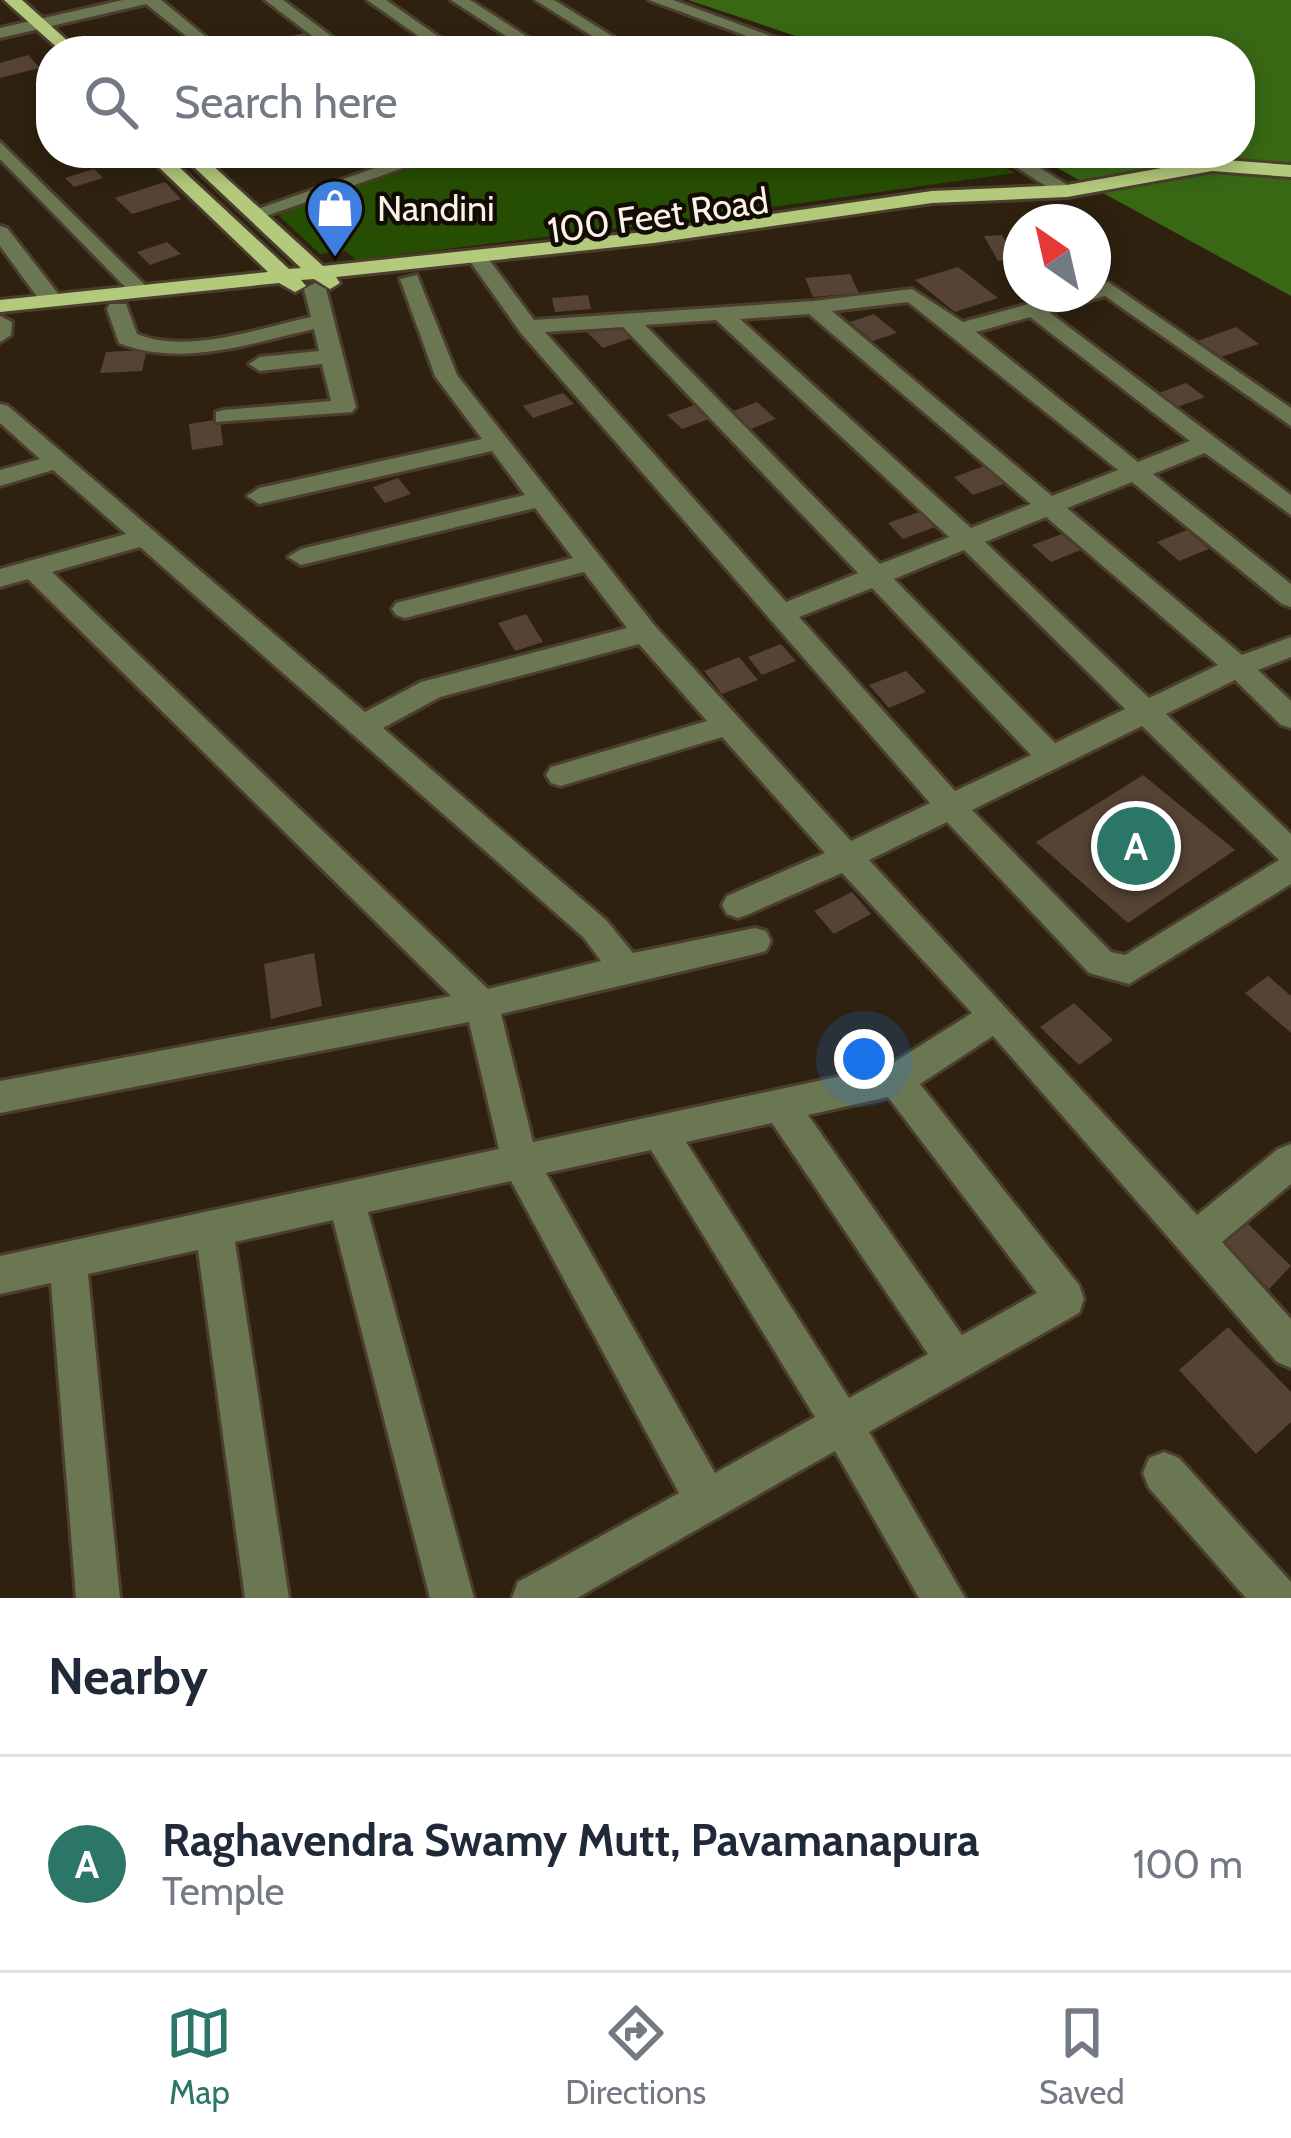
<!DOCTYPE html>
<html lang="en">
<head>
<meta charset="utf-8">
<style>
	:root { --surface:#fff; --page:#f6f6f7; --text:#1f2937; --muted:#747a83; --line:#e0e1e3; --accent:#2c7668 }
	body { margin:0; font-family:Cabin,sans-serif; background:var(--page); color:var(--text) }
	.compass { position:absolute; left:1003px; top:204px; width:108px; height:108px; border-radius:50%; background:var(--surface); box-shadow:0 6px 18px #0003; rotate:326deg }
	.you { position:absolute; left:864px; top:1059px; width:42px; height:42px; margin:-30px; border:9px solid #fff; border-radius:50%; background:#1a73e8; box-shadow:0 0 0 18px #1a73e833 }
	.badge { display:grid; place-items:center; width:78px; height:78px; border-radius:50%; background:var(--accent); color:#fff; font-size:39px; font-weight:700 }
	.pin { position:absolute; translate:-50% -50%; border:6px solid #fff; box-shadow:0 3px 12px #0006 }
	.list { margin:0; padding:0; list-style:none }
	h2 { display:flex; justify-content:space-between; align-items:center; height:156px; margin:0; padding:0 48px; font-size:51px }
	h2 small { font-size:39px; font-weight:400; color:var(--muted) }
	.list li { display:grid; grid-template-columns:78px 1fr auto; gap:36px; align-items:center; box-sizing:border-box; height:216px; padding:0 48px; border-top:3px solid var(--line) }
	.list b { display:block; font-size:45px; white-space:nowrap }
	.list p { margin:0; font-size:39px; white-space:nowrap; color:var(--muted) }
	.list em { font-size:39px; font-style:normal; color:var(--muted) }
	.icon { flex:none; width:66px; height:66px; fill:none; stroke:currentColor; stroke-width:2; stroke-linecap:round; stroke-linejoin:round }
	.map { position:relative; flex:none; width:1291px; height:1598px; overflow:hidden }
	.search { position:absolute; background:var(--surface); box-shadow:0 6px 18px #0003; left:36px; right:36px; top:36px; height:132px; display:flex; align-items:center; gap:30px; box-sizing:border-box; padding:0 42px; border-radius:48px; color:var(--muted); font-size:45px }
	.sheet { height:372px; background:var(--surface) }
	nav { display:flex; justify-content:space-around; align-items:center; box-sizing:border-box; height:168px; border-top:3px solid var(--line); background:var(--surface); font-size:33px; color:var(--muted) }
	nav a { display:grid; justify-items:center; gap:6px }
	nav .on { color:var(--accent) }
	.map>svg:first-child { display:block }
</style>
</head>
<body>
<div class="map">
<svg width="1291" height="1598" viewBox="0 0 1291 1598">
	<rect width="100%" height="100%" fill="#2e2110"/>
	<polygon fill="#264e02" points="449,153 982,153 1015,173 645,225 356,260 346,251 320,254 274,211"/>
	<polygon fill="#396815" points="688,0 1291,0 1291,296 1030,153 1240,153 1240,51 841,51"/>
	<g fill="#564335">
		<polygon points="310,31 334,49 292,51 278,40"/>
		<polygon points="28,55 40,68 0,78 0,63"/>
		<polygon points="94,169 103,178 74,187 65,178"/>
		<polygon points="165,182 181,199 132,214 115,198"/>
		<polygon points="1002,235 1017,259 998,261 984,236"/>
		<polygon points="167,242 181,254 150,265 137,252"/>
		<polygon points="958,267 998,298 955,312 915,280"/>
		<polygon points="850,274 859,293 813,297 805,278"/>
		<polygon points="588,295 591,309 555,312 552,298"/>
		<polygon points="874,314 897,333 873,341 850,322"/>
		<polygon points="616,323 632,338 603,348 587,332"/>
		<polygon points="1236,327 1259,344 1218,358 1195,342"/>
		<polygon points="147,350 142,371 100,373 106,352"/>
		<polygon points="1186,383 1205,397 1174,408 1156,394"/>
		<polygon points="563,393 574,404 533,418 523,406"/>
		<polygon points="757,402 776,419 751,429 731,412"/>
		<polygon points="694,405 709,419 682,429 667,415"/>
		<polygon points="220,419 223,445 192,450 189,424"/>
		<polygon points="987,465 1006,483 973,495 954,477"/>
		<polygon points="398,478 411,494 385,503 373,487"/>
		<polygon points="919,512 935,527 903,539 888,523"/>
		<polygon points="1187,530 1209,549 1179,561 1157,542"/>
		<polygon points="1070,531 1088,547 1051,562 1032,545"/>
		<polygon points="526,614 543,642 515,651 498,623"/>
		<polygon points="781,644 796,661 762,675 748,657"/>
		<polygon points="739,657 758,680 722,694 704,671"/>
		<polygon points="906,671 926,692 889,708 869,685"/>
		<polygon points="1143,775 1235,850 1128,923 1036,842"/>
		<polygon points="852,892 871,914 834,934 814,911"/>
		<polygon points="314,953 322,1006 271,1019 264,964"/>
		<polygon points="1268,976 1291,996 1291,1033 1245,993"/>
		<polygon points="1074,1003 1113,1040 1079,1065 1040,1027"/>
		<polygon points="1240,1216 1291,1266 1269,1289 1216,1236"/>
		<polygon points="1228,1327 1291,1392 1291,1422 1256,1454 1179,1370"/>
	</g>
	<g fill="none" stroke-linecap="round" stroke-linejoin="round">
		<g stroke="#4b3e2e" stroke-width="6">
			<g id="minor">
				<polygon points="123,0 161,0 223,51 205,51 146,4 0,38 0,28"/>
				<polygon points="265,0 283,0 351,51 332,51"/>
				<polygon points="367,0 386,0 459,51 440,51"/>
				<polygon points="451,0 470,0 549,51 529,51"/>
				<polygon points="535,0 554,0 636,51 616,51"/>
				<polygon points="649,0 673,0 812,51 788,51"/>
				<polygon points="0,142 148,288 148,296 134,296 0,159"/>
				<polygon points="418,153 446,153 263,217 246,213"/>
				<polygon points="994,153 1016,153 1077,191 1060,195"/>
				<polygon points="0,226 7,228 60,296 60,306 44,306 0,246"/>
				<path d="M477,251L484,253L534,320L814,301L912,289L963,322L1065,294H1093V286L1108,282L1291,408V426L1105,296L1049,312L1291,495V515L1205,453L1153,474L1291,584V607L1282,604L1132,482L1067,508L1242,655L1291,637V657L1258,670L1291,701V728L1281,725L1235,680L1166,714L1291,834V884L1129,984L1089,973L947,822L869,860L1197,1215L1278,1149L1291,1144V1184L1222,1242L1291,1319V1368L1277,1362L993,1036L920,1084L1079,1285L1084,1299L1079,1313L869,1432L965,1598H919L835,1451L577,1598H512L518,1582L679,1493L511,1181L368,1212L474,1598H430L333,1220L235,1242L289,1598H245L198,1250L88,1274L120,1598H76L51,1283L0,1294V1256L499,1149L469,1022L0,1113V1081L451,996L28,579L0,587V569L126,534L53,470L0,486V470L40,459L0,423V404L8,406L365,712L421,682L627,628L584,572L405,618L396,615L392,609L396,603L573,558L535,508L301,565L288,557L301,549L525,495L492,451L259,504L247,496L259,488L482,439L435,376L400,279L417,275L457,375L655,626L851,841L930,803L520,332L467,257ZM908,302L1118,470L1052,496L832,311ZM809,314L1031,504L971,528L740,319ZM1030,317L1190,441L1138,462L976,332ZM716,320L949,537L880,564L645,325ZM623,327L858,573L786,602L545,332ZM1046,517L1218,665L1149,698L985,542ZM140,547L584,938L601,961L488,989L52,572ZM964,550L1125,709L1055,743L894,579ZM872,588L1031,755L955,791L799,617ZM639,644L707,721L551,767L546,775L551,783L561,786L722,737L825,853L727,896L722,905L727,914L738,918L749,914L842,873L972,1013L888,1066L533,1142L501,1014L755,954L766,951L771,941L766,931L755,928L633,953L606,920L383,728L440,697ZM1142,726L1279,860L1125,955L1111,952L972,810ZM888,1097L1037,1293L962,1335L808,1115ZM772,1123L928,1354L849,1398L686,1142ZM651,1150L815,1417L715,1473L546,1173Z"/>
				<path d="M315,283L326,289L356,407L352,412L216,422V412L224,410L331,401L322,364L260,371L249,364L260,357L319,351L314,329C252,343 181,368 119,343L107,309L110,304H126L137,334C188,355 259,328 311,317L304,289Z"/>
				<polygon points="0,316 12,322 11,335 0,342"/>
				<polygon points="1164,1452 1179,1458 1291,1582 1291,1598 1246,1598 1149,1488 1143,1473 1149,1458"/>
			</g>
		</g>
		<g stroke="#4b3e2e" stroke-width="6">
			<g id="major">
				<polygon points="4,0 22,0 79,51 61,51"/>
				<polygon points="144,153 164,153 289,269 301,268 179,153 199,153 323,266 654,231 932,191 1067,185 1212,159 1291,165 1291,177 1212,171 1067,197 932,203 654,243 336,277 340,283 330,289 314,279 301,280 306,286 295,292 279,283 0,312 0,300 268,272"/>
			</g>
		</g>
		<use href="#minor" fill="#6b7652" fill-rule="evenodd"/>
		<use href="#major" fill="#b3c97c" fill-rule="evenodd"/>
	</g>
	<defs>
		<g id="shop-pin" transform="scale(3)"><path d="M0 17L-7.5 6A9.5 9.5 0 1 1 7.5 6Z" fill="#3f7fe0" stroke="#120c05"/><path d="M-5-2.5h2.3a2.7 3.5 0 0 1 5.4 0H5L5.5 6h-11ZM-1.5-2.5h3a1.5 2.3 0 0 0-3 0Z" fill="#fff"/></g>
	</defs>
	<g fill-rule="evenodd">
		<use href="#shop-pin" x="335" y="208"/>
	</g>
	<g text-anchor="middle" stroke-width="9" stroke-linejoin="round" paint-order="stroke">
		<g font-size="36" fill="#fcf3e8" stroke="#120c05" text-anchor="start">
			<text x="377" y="221">Nandini</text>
		</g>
		<g font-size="36" fill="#fcf3e8" stroke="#120c05">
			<text transform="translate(658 215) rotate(-8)" y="13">100 Feet Road</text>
		</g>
	</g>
</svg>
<svg class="compass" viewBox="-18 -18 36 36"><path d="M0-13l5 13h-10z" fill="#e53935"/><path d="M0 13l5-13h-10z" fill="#747a83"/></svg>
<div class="you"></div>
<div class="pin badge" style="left:1136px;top:846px">A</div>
<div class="search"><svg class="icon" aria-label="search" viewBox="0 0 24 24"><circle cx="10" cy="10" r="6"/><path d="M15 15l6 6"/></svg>Search here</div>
</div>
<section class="sheet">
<h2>Nearby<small></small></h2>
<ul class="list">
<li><span class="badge">A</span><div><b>Raghavendra Swamy Mutt, Pavamanapura</b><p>Temple</p></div><em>100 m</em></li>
</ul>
</section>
<nav>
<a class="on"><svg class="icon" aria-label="map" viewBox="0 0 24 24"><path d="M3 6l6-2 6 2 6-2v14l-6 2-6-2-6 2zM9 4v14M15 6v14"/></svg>Map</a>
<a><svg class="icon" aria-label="directions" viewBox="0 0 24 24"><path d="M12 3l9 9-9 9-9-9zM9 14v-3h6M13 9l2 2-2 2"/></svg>Directions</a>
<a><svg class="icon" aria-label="saved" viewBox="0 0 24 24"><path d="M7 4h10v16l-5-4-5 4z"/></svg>Saved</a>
</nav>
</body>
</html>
